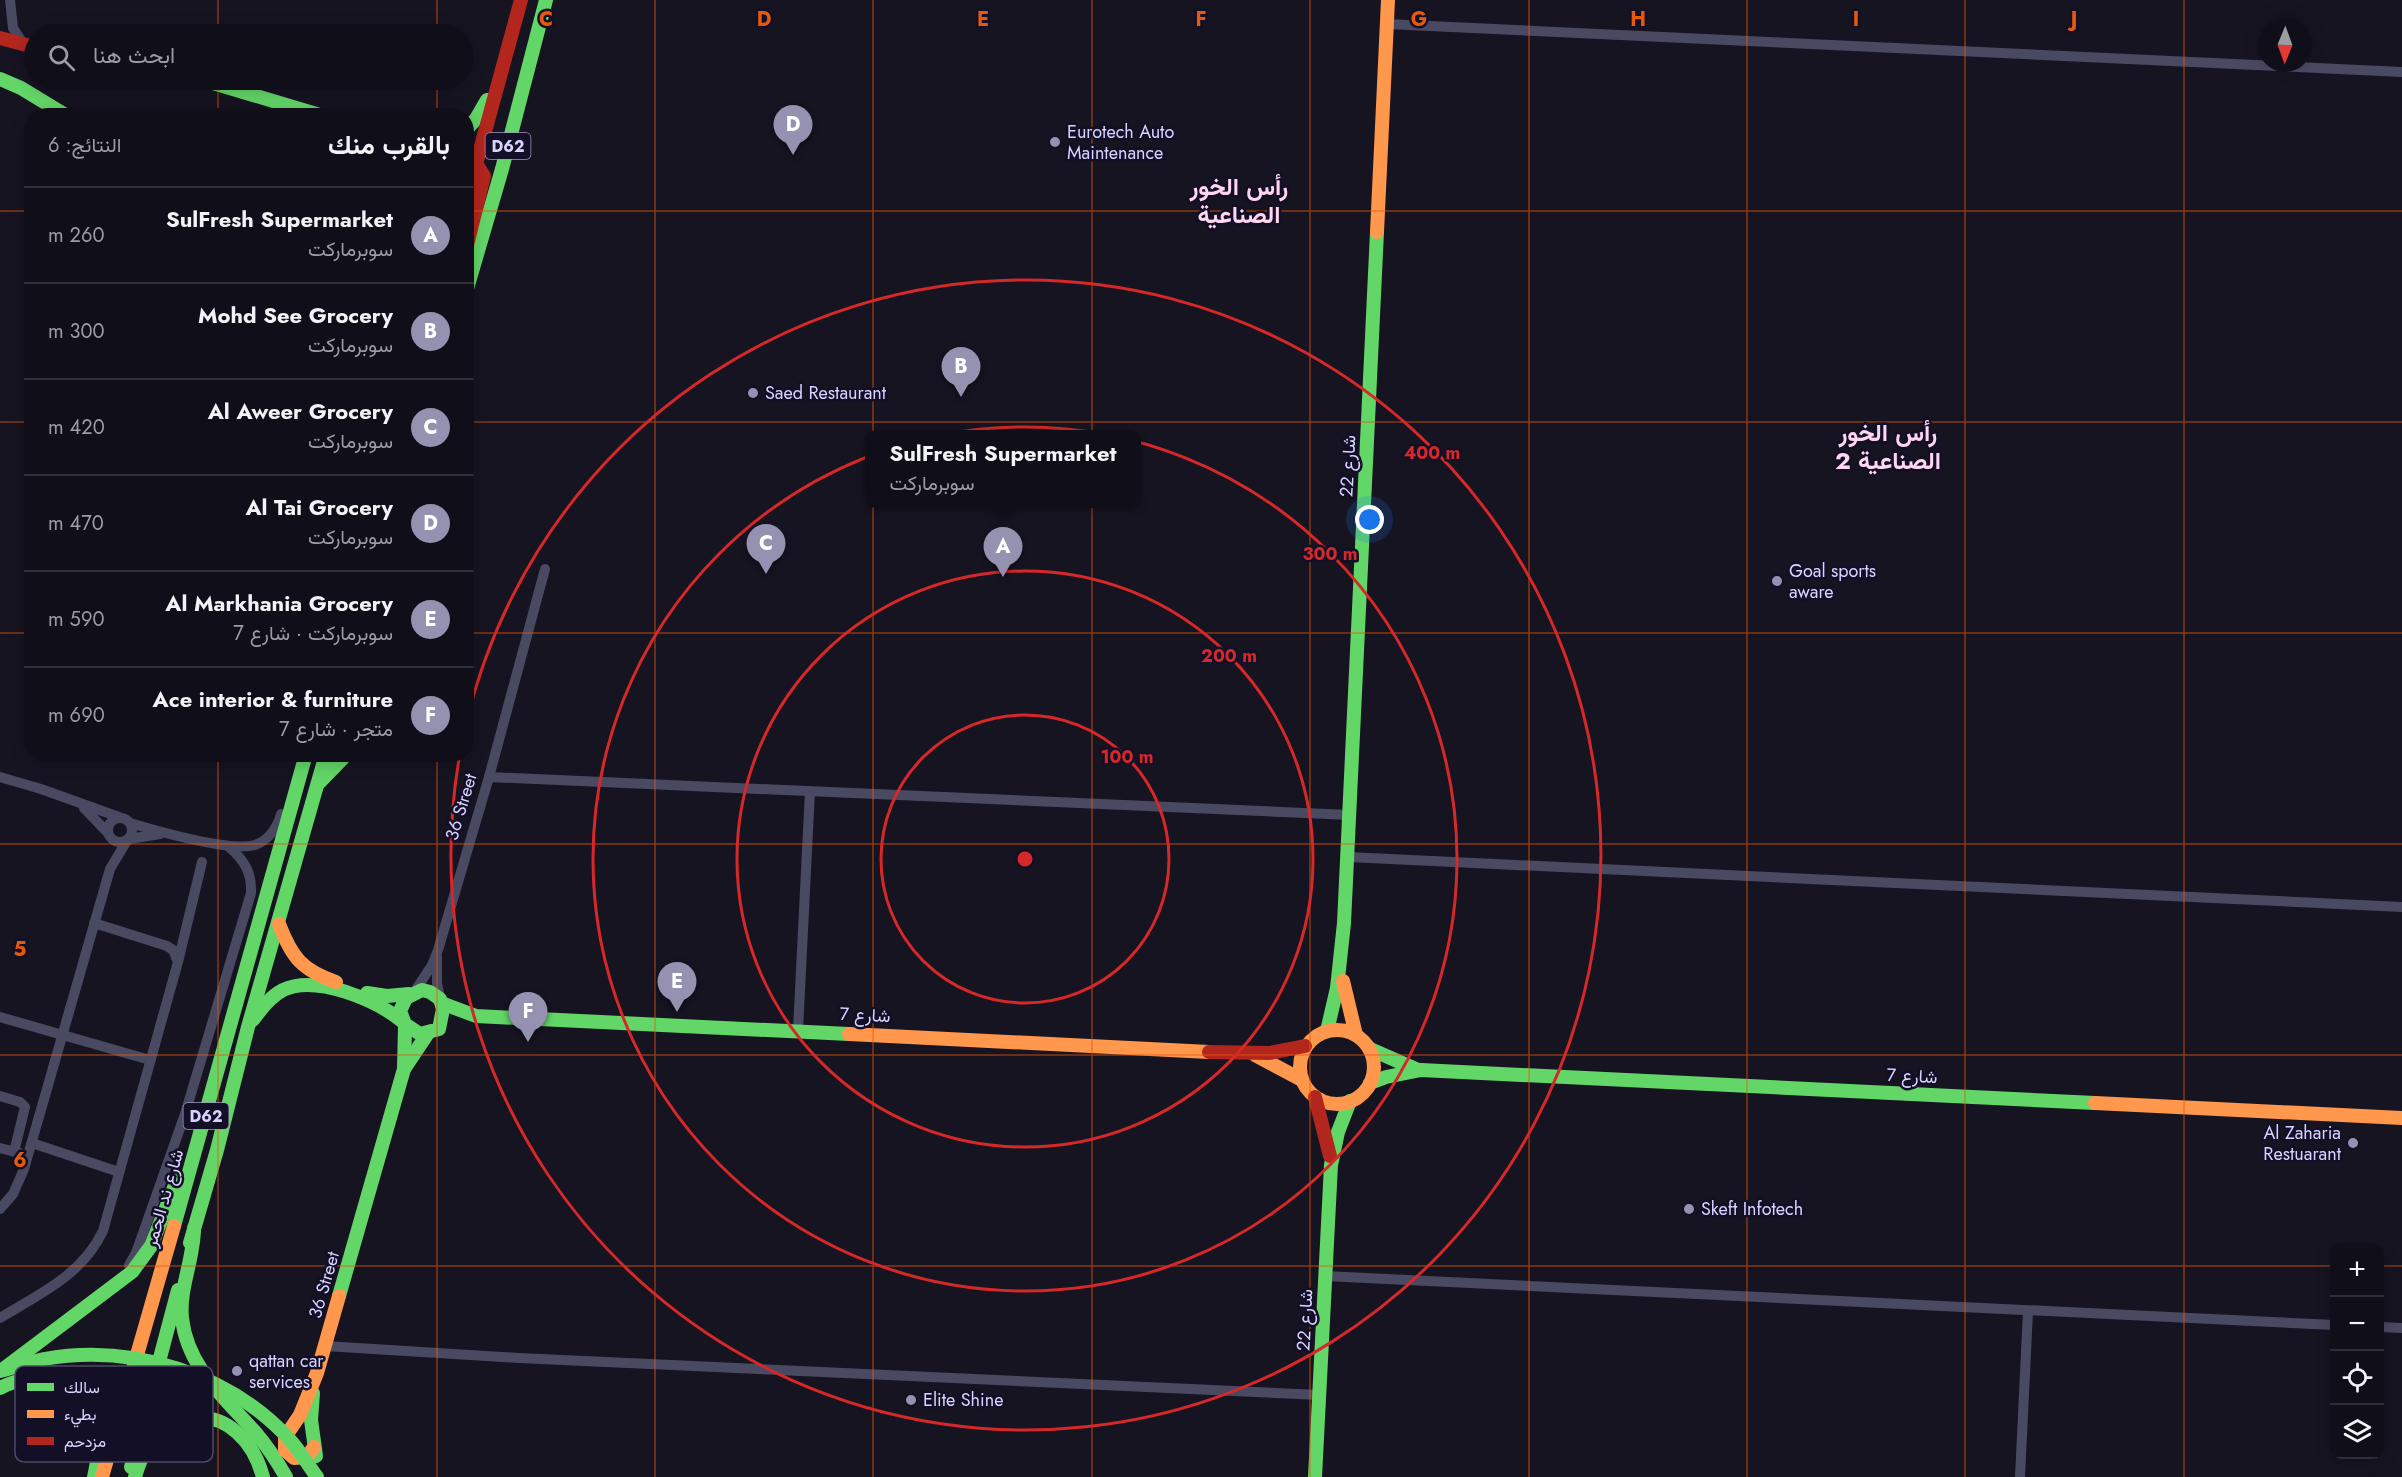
<!DOCTYPE html>
<html lang="ar">
<head>
<meta charset="utf-8">
<style>
	:root { --surface:#100f19; --page:#1e1d26; --text:#f1f3f6; --muted:#9c9ca2; --line:#302f38; --accent:#9591b1 }
	body { margin:0; font-family:Jost,Vazirmatn,sans-serif; background:var(--page); color:var(--text); direction:rtl }
	.controls { position:absolute; right:18px; bottom:18px; display:grid; overflow:hidden; border-radius:12px; box-shadow:0 3px 15px #0003 }
	.controls button { width:54px; height:54px; display:grid; place-items:center; padding:0; border:0; border-bottom:2px solid var(--line); background:var(--surface); color:var(--text); font:30px sans-serif }
	.compass { position:absolute; left:2258px; top:18px; width:54px; height:54px; border-radius:50%; background:var(--surface); box-shadow:0 3px 15px #0003; rotate:181deg }
	.you { position:absolute; left:1370px; top:520px; width:21px; height:21px; margin:-15px; border:4px solid #fff; border-radius:50%; background:#1a73e8; box-shadow:0 0 0 9px #1a73e833 }
	.badge { display:grid; place-items:center; width:39px; height:39px; border-radius:50%; background:var(--accent); color:#fff; font-size:20px; font-weight:700 }
	.pin { position:absolute; translate:-50% -50px; filter:drop-shadow(0 2px 3px #0008) }
	.pin::after { content:''; position:absolute; top:32px; width:21px; height:18px; background:inherit; clip-path:polygon(0 0,100% 0,50% 100%) }
	.popup { position:absolute; left:865px; top:430px; width:276px; height:78px; box-sizing:border-box; display:grid; place-content:center; border-radius:12px; background:var(--surface); filter:drop-shadow(0 2px 4px #0005); font-size:20px; white-space:nowrap; color:var(--muted) }
	.popup b { font-size:22px; color:var(--text) }
	.popup::after { content:''; position:absolute; left:50%; top:100%; margin-left:-12px; border:12px solid transparent; border-top-color:var(--surface) }
	.list { margin:0; padding:0; list-style:none }
	h2 { display:flex; justify-content:space-between; align-items:center; height:78px; margin:0; padding:0 24px; font-size:26px }
	h2 small { font-size:20px; font-weight:400; color:var(--muted) }
	.list li { display:grid; grid-template-columns:39px 1fr auto; gap:18px; align-items:center; box-sizing:border-box; height:96px; padding:0 24px; border-top:2px solid var(--line) }
	.list b { display:block; font-size:22px; white-space:nowrap }
	.list p { margin:0; font-size:20px; white-space:nowrap; color:var(--muted) }
	.list em { font-size:20px; font-style:normal; color:var(--muted) }
	.icon { flex:none; width:33px; height:33px; fill:none; stroke:currentColor; stroke-width:2; stroke-linecap:round; stroke-linejoin:round }
	.map { position:relative; flex:none; width:2402px; height:1477px; overflow:hidden; direction:ltr }
	.search { position:absolute; background:var(--surface); box-shadow:0 3px 15px #0003; left:24px; top:24px; width:450px; height:66px; display:flex; align-items:center; gap:15px; box-sizing:border-box; padding:0 21px; border-radius:33px; color:var(--muted); font-size:22px }
	.panel { position:absolute; background:var(--surface); box-shadow:0 3px 15px #0003; left:24px; top:108px; width:450px; height:654px; border-radius:24px; direction:rtl }
	.map>svg:first-child { display:block }
</style>
</head>
<body>
<div class="map">
<svg width="2402" height="1477" viewBox="0 0 2402 1477">
	<rect width="100%" height="100%" fill="#161421"/>
	<g fill="none" stroke-linecap="round" stroke-linejoin="round">
		<g stroke="#4a4962" stroke-width="10">
			<polyline points="10,0 13,28 24,45"/>
			<polyline points="1387,24 2402,72"/>
			<polyline points="0,777 41,789 119,817"/>
			<polyline points="489,777 1350,815"/>
			<polyline points="84,808 107,832"/>
			<circle cx="120" cy="830" r="12"/>
			<path d="M130,823C157,831 230,852 255,845C269,840 277,828 281,814"/>
			<polyline points="129,839 160,834"/>
			<polyline points="1348,857 2402,907"/>
			<polyline points="94,923 167,946 173,950 177,960"/>
			<polyline points="437,957 437,983 440,999"/>
			<polyline points="415,991 432,965 438,950 489,777 545,569"/>
			<polyline points="0,1017 150,1060"/>
			<polyline points="798,1030 810,791"/>
			<polyline points="0,1096 20,1102 25,1107 14,1152"/>
			<polyline points="32,1143 119,1172"/>
			<polyline points="0,1148 20,1153"/>
			<polyline points="0,1209 13,1194 24,1169 110,869 128,839"/>
			<path d="M129,1265L136,1253L185,1114L251,893C252,872 244,860 228,846"/>
			<polyline points="1325,1276 2334,1325"/>
			<path d="M0,1318C41,1293 81,1276 103,1231L178,962L202,862"/>
			<polyline points="2380,1327 2402,1328"/>
			<polyline points="325,1346 519,1358 1320,1395"/>
			<polyline points="2020,1477 2028,1311"/>
		</g>
		<g stroke="#63d668" stroke-width="14">
			<polyline points="0,79 21,88 67,116"/>
			<polyline points="203,80 323,116"/>
			<polyline points="466,130 476,119 487,100"/>
			<polyline points="466,292 502,169 546,0"/>
			<polyline points="320,782 347,754"/>
			<polygon points="422,990 430,992 440,999 443,1009 439,1029 420,1034 405,1024 400,1011 406,998"/>
			<polyline points="367,993 387,996 409,994"/>
			<polyline points="444,1004 476,1016 849,1034"/>
			<path d="M253,1020C261,1009 270,997 283,990C316,974 376,1000 402,1021"/>
			<polyline points="1327,1031 1337,988 1344,923 1377,232"/>
			<polyline points="1370,1049 1418,1070"/>
			<polyline points="404,1069 405,1026"/>
			<polyline points="1370,1083 1386,1077 1421,1070 2095,1103"/>
			<polyline points="174,1226 306,754"/>
			<path d="M194,1228C194,1259 179,1288 182,1318C187,1367 225,1398 255,1432C267,1446 277,1461 286,1477"/>
			<polyline points="190,1243 217,1150 248,1027 326,754"/>
			<polyline points="339,1296 404,1069 428,1033"/>
			<polyline points="2,1370 132,1272 151,1246 177,1180"/>
			<path d="M0,1388C41,1367 93,1378 100,1431C101,1446 97,1462 94,1477"/>
			<polyline points="313,1393 311,1420 316,1456"/>
			<polyline points="131,1467 178,1290"/>
			<path d="M135,1477C156,1397 242,1398 263,1477"/>
			<polyline points="1315,1477 1331,1165 1338,1132 1350,1101"/>
		</g>
		<g stroke="#ff974d" stroke-width="14">
			<polyline points="1377,232 1388,0"/>
			<path d="M279,924C292,958 302,970 336,982"/>
			<polyline points="1343,981 1356,1035"/>
			<circle cx="1337" cy="1067" r="37"/>
			<polyline points="849,1034 1209,1052"/>
			<polyline points="1255,1055 1302,1080"/>
			<polyline points="2095,1103 2402,1118"/>
			<polyline points="314,1447 307,1457 294,1458 285,1450 285,1437 300,1415 317,1373 339,1296"/>
			<polyline points="102,1477 174,1226"/>
		</g>
		<g stroke="#b3261e" stroke-width="14">
			<polyline points="0,38 34,47"/>
			<polyline points="466,161 477,165 484,176 466,249"/>
			<polyline points="466,201 521,0"/>
			<polyline points="1209,1052 1270,1053 1305,1046"/>
			<polyline points="1315,1097 1330,1156"/>
		</g>
		<path stroke="#63d668" stroke-width="14" d="M0,1371C15,1367 29,1362 44,1359C132,1343 230,1374 290,1440C300,1451 308,1465 317,1477"/>
	</g>
	<path fill="none" stroke="#e8590c" stroke-width="1.5" stroke-opacity="0.55" d="M218,0V34M437,0V34M655,0V1477M873,0V1477M1092,0V1477M1310,0V1477M1529,0V1477M1747,0V1477M1965,0V1477M2184,0V1477M218,80V116M437,80V116M0,211H32M466,211H2402M0,422H32M466,422H2402M0,633H32M466,633H2402M218,754V1477M437,754V1477M0,844H2402M0,1055H2402M0,1266H2334M2380,1266H2402"/>
	<g fill="none" stroke="#d62828" stroke-width="3">
		<circle cx="1025" cy="859" r="144"/>
		<circle cx="1025" cy="859" r="288"/>
		<circle cx="1025" cy="859" r="432"/>
		<path d="M467 720A575 575 0 1 1 459 759"/>
	</g>
	<g fill="#9591b1" stroke="#130f26" stroke-width="2">
		<circle cx="1055" cy="142" r="6"/>
		<circle cx="753" cy="393" r="6"/>
		<circle cx="1777" cy="581" r="6"/>
		<circle cx="2353" cy="1143" r="6"/>
		<circle cx="1689" cy="1209" r="6"/>
		<circle cx="237" cy="1371" r="6"/>
		<circle cx="911" cy="1400" r="6"/>
	</g>
	<g text-anchor="middle" stroke-width="5" stroke-linejoin="round" paint-order="stroke">
		<g fill="#130f26" stroke="#9e99be" stroke-width="1.5">
			<rect x="485.5" y="133" width="45" height="26" rx="4.5"/>
			<rect x="183.5" y="1103" width="45" height="26" rx="4.5"/>
		</g>
		<g font-size="16" font-weight="bold" fill="#d9d4ff">
			<text x="508" y="152">D62</text>
			<text x="206" y="1122">D62</text>
		</g>
		<g font-size="18" fill="#d9d4ff" stroke="#130f26" text-anchor="start">
			<text x="1067" y="138">Eurotech Auto<tspan x="1067" dy="21">Maintenance</tspan></text>
			<text x="765" y="399">Saed Restaurant</text>
			<text x="1789" y="577">Goal sports<tspan x="1789" dy="21">aware</tspan></text>
			<text x="2341" y="1139" text-anchor="end">Al Zaharia<tspan x="2341" dy="21">Restuarant</tspan></text>
			<text x="1701" y="1215">Skeft Infotech</text>
			<text x="249" y="1367">qattan car<tspan x="249" dy="21">services</tspan></text>
			<text x="923" y="1406">Elite Shine</text>
		</g>
		<g font-size="18" fill="#d9d4ff" stroke="#130f26">
			<text transform="translate(1348 466) rotate(-87)" y="6">شارع 22</text>
			<text transform="translate(461 807) rotate(-73)" y="6">36 Street</text>
			<text transform="translate(865 1015) rotate(3)" y="6">شارع 7</text>
			<text transform="translate(1912 1076) rotate(3)" y="6">شارع 7</text>
			<text transform="translate(164 1198) rotate(-74)" y="6">شارع ند الحمر</text>
			<text transform="translate(324 1285) rotate(-74)" y="6">36 Street</text>
			<text transform="translate(1305 1320) rotate(-87)" y="6">شارع 22</text>
		</g>
		<g font-size="24" font-weight="bold" fill="#ffd6f0" stroke="#130f26">
			<text x="1239" y="195">رأس الخور<tspan x="1239" dy="28">الصناعية</tspan></text>
			<text x="1888" y="441">رأس الخور<tspan x="1888" dy="28">الصناعية 2</tspan></text>
		</g>
	</g>
	<rect x="15" y="1366" width="198" height="96" rx="9" fill="#130f26" stroke="#4e4a67" stroke-width="1.5"/>
	<rect x="27" y="1383" width="27" height="8" fill="#63d668"/>
	<rect x="27" y="1410" width="27" height="8" fill="#ff974d"/>
	<rect x="27" y="1437" width="27" height="8" fill="#b3261e"/>
	<g font-size="16" fill="#d9d4ff">
		<text x="64" y="1393">سالك</text>
		<text x="64" y="1420">بطيء</text>
		<text x="64" y="1447">مزدحم</text>
	</g>
	<g font-size="20" text-anchor="middle" font-weight="bold" fill="#e8590c" stroke="#130f26" stroke-width="5" stroke-linejoin="round" paint-order="stroke">
		<text x="546" y="26">C</text>
		<text x="764" y="26">D</text>
		<text x="983" y="26">E</text>
		<text x="1201" y="26">F</text>
		<text x="1419" y="26">G</text>
		<text x="1638" y="26">H</text>
		<text x="1856" y="26">I</text>
		<text x="2074" y="26">J</text>
		<text x="20" y="956">5</text>
		<text x="20" y="1167">6</text>
	</g>
	<circle cx="1025" cy="859" r="9" fill="#d62828" stroke="#130f26" stroke-width="3"/>
	<g font-size="18" text-anchor="middle" font-weight="bold" fill="#d62828" stroke="#130f26" stroke-width="5" stroke-linejoin="round" paint-order="stroke">
		<text x="1432" y="459">400 m</text>
		<text x="1330" y="560">300 m</text>
		<text x="1229" y="662">200 m</text>
		<text x="1127" y="763">100 m</text>
	</g>
</svg>
<div class="controls">
<button>+</button>
<button>−</button>
<button><svg class="icon" aria-label="locate" viewBox="0 0 24 24"><circle cx="12" cy="12" r="6"/><path d="M12 2v4M12 18v4M2 12h4M18 12h4"/></svg></button>
<button><svg class="icon" aria-label="layers" viewBox="0 0 24 24"><path d="M12 4l9 5-9 5-9-5zM3 14l9 5 9-5"/></svg></button>
</div>
<svg class="compass" viewBox="-18 -18 36 36"><path d="M0-13l5 13h-10z" fill="#e53935"/><path d="M0 13l5-13h-10z" fill="#9c9ca2"/></svg>
<div class="you"></div>
<div class="pin badge" style="left:1003px;top:577px">A</div>
<div class="popup"><b>SulFresh Supermarket</b>سوبرماركت</div>
<div class="pin badge" style="left:961px;top:397px">B</div>
<div class="pin badge" style="left:766px;top:574px">C</div>
<div class="pin badge" style="left:793px;top:155px">D</div>
<div class="pin badge" style="left:677px;top:1012px">E</div>
<div class="pin badge" style="left:528px;top:1042px">F</div>
<div class="search"><svg class="icon" aria-label="search" viewBox="0 0 24 24"><circle cx="10" cy="10" r="6"/><path d="M15 15l6 6"/></svg>ابحث هنا</div>
<section class="panel">
<h2>بالقرب منك<small>النتائج: 6</small></h2>
<ul class="list">
<li><span class="badge">A</span><div><b>SulFresh Supermarket</b><p>سوبرماركت</p></div><em>260 m</em></li>
<li><span class="badge">B</span><div><b>Mohd See Grocery</b><p>سوبرماركت</p></div><em>300 m</em></li>
<li><span class="badge">C</span><div><b>Al Aweer Grocery</b><p>سوبرماركت</p></div><em>420 m</em></li>
<li><span class="badge">D</span><div><b>Al Tai Grocery</b><p>سوبرماركت</p></div><em>470 m</em></li>
<li><span class="badge">E</span><div><b>Al Markhania Grocery</b><p>سوبرماركت · شارع 7</p></div><em>590 m</em></li>
<li><span class="badge">F</span><div><b>Ace interior &amp; furniture</b><p>متجر · شارع 7</p></div><em>690 m</em></li>
</ul>
</section>
</div>
</body>
</html>
